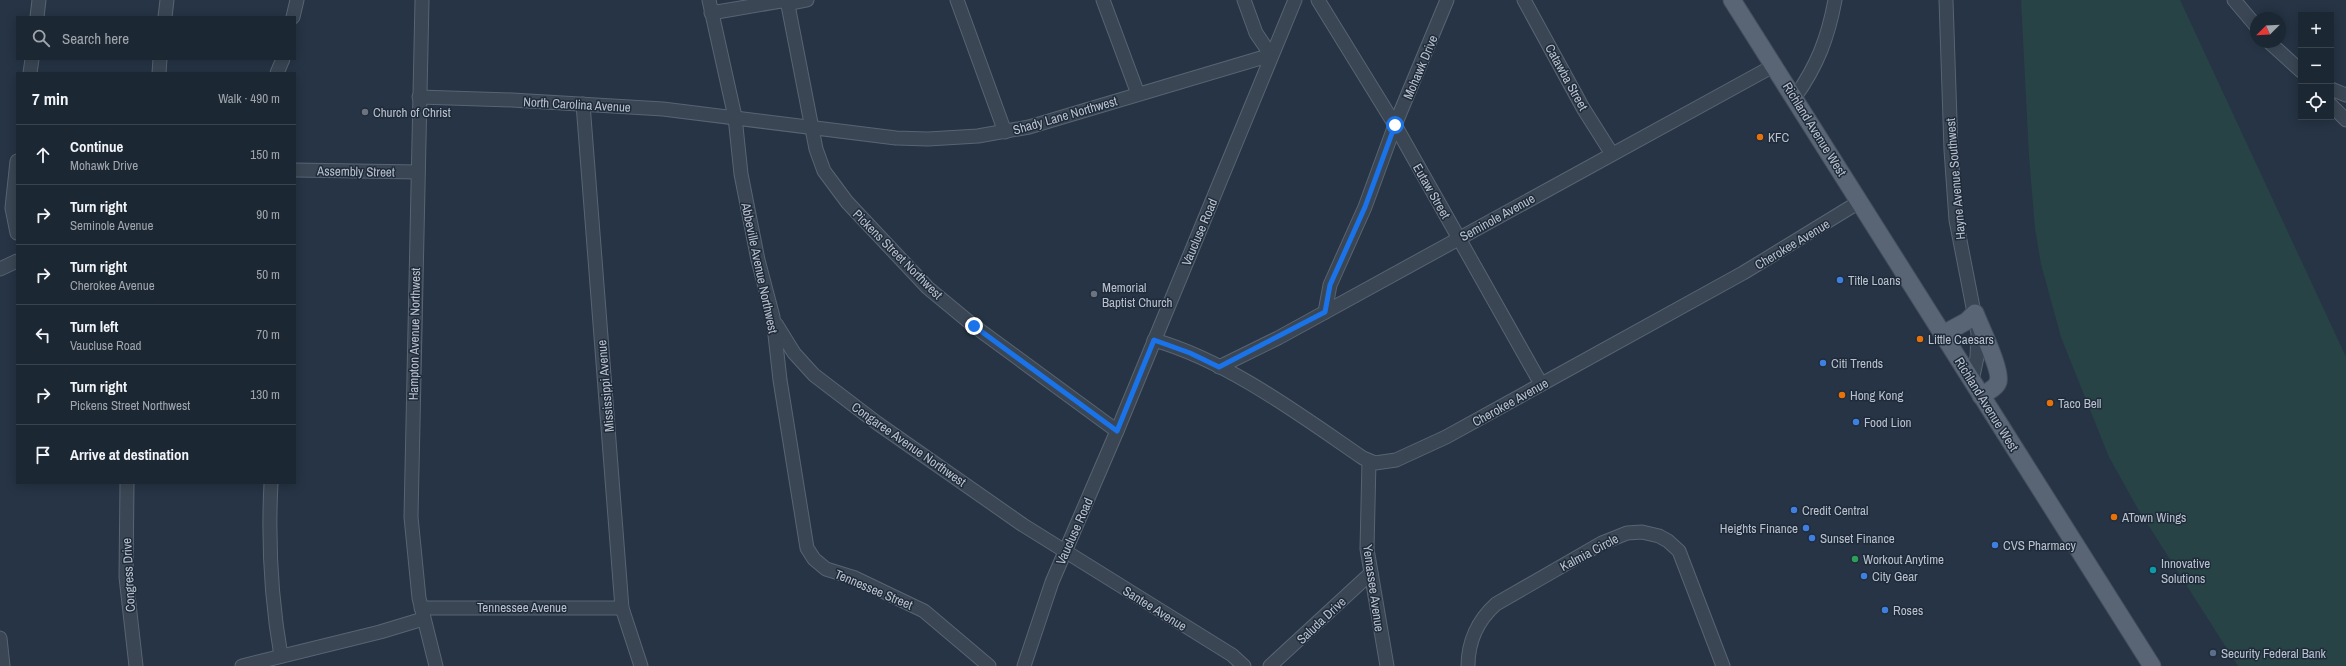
<!DOCTYPE html>
<html lang="en">
<head>
<meta charset="utf-8">
<style>
	:root { --surface:#1c2734; --page:#293340; --text:#f1f3f6; --muted:#a0a5ac; --line:#3a444f }
	body { margin:0; font-family:"Archivo Narrow",sans-serif; background:var(--page); color:var(--text) }
	.controls { position:absolute; right:12px; top:12px; display:grid; overflow:hidden; border-radius:0px; box-shadow:0 2px 10px #0003 }
	.controls button { width:36px; height:36px; display:grid; place-items:center; padding:0; border:0; border-bottom:1px solid var(--line); background:var(--surface); color:var(--text); font:20px sans-serif }
	.compass { position:absolute; left:2250px; top:12px; width:36px; height:36px; border-radius:50%; background:var(--surface); box-shadow:0 2px 10px #0003; rotate:246deg }
	.stop { position:absolute; width:12px; height:12px; margin:-9px; border:3px solid #1a73e8; border-radius:50%; background:#fff }
	.stop.end { background:#1a73e8; border-color:#fff; box-shadow:0 1px 4px #0008 }
	.list { margin:0; padding:0; list-style:none }
	h2 { display:flex; justify-content:space-between; align-items:center; height:52px; margin:0; padding:0 16px; font-size:17px }
	h2 small { font-size:13px; font-weight:400; color:var(--muted) }
	.list li { display:grid; grid-template-columns:26px 1fr auto; gap:12px; align-items:center; box-sizing:border-box; height:60px; padding:0 16px; border-top:1px solid var(--line) }
	.list b { display:block; font-size:15px; white-space:nowrap }
	.list p { margin:0; font-size:13px; white-space:nowrap; color:var(--muted) }
	.list em { font-size:13px; font-style:normal; color:var(--muted) }
	.icon { flex:none; width:22px; height:22px; fill:none; stroke:currentColor; stroke-width:2; stroke-linecap:round; stroke-linejoin:round }
	.map { position:relative; flex:none; width:2346px; height:666px; overflow:hidden }
	.search { position:absolute; background:var(--surface); box-shadow:0 2px 10px #0003; left:16px; top:16px; width:280px; height:44px; display:flex; align-items:center; gap:10px; box-sizing:border-box; padding:0 14px; border-radius:0px; color:var(--muted); font-size:15px }
	.panel { position:absolute; background:var(--surface); box-shadow:0 2px 10px #0003; left:16px; top:72px; width:280px; height:412px; border-radius:0px }
	.map>svg:first-child { display:block }
</style>
</head>
<body>
<div class="map">
<svg width="2346" height="666" viewBox="0 0 2346 666">
	<rect width="100%" height="100%" fill="#263445"/>
	<polygon fill="#284346" points="2021,0 2180,0 2346,357 2346,666 2238,666 2138,509 2109,457 2061,337 2041,264 2035,228 2029,156"/>
	<g fill="none" stroke-linecap="round" stroke-linejoin="round">
		<g stroke="#596471" stroke-width="15">
			<g id="minor">
				<polyline points="422,0 411,517 419,598 436,666"/>
				<polyline points="709,0 735,117 741,174 758,260 773,317 780,380 807,548 814,559 826,569 855,578 924,611 989,666"/>
				<polyline points="787,0 816,149 824,171 847,202 928,288 974,326 1117,431"/>
				<polyline points="957,0 1005,132"/>
				<polyline points="1103,0 1138,94"/>
				<polyline points="1318,0 1395,125 1541,384"/>
				<polyline points="1524,0 1583,108 1612,154"/>
				<polyline points="1946,0 1951,150 1956,220 1978,333 1977,357 1972,381"/>
				<polyline points="2234,0 2256,26"/>
				<polyline points="787,4 807,0"/>
				<polyline points="711,13 787,0"/>
				<polyline points="37,17 39,0"/>
				<polyline points="165,17 167,0"/>
				<polyline points="293,17 297,0"/>
				<polyline points="2269,42 2301,71"/>
				<polyline points="30,73 32,59"/>
				<polyline points="159,73 160,59"/>
				<polyline points="277,73 283,59"/>
				<polyline points="2331,89 2346,95"/>
				<polyline points="419,97 512,100 663,109 896,138 928,139 978,136 1029,127 1271,55 1256,33 1244,0"/>
				<path d="M1795,97C1817,66 1828,38 1835,0"/>
				<polyline points="583,104 622,608 641,666"/>
				<polyline points="2331,105 2346,120"/>
				<polyline points="17,161 12,208 17,233"/>
				<polyline points="295,170 418,172"/>
				<polyline points="0,269 17,261"/>
				<polyline points="1325,312 1330,285 1365,207 1395,125 1447,0"/>
				<polyline points="776,324 794,353 814,375 877,423 1023,525 1232,655 1244,666"/>
				<path d="M1154,340C1228,361 1300,415 1363,458L1375,463L1396,460L1446,437L1743,273L1859,202"/>
				<polyline points="1219,367 1278,338 1775,65"/>
				<polyline points="1369,461 1367,549 1387,666"/>
				<polyline points="127,483 126,577 136,666"/>
				<path d="M271,483C268,541 271,599 281,656"/>
				<polyline points="421,608 622,608"/>
				<polyline points="0,638 3,666"/>
				<polyline points="242,666 380,632 423,619"/>
				<polyline points="1024,666 1052,582 1117,431 1295,0"/>
				<polyline points="1270,666 1371,573"/>
				<path d="M1468,666C1468,642 1478,620 1496,604L1602,543L1627,533L1642,532L1659,536L1668,541L1679,551L1723,666"/>
			</g>
		</g>
		<g stroke="#444f5d" stroke-width="19">
			<g id="major">
				<polyline points="1732,0 2152,666"/>
				<path d="M1943,334L1967,321L1975,313C1980,326 2002,371 1998,382C1996,388 1987,392 1981,396"/>
			</g>
		</g>
		<use href="#minor" stroke="#3a4654" stroke-width="13"/>
		<use href="#major" stroke="#596574" stroke-width="17"/>
	</g>
	<g fill="none" stroke-linecap="round" stroke-linejoin="round">
		<polyline stroke="#1a73e8" stroke-width="5" points="974,326 1117,431 1154,340 1190,353 1219,367 1325,312 1330,285 1365,207 1395,125"/>
	</g>
	<g fill="#6b7280" stroke="#1f2b3a" stroke-width="1.5">
		<circle cx="365" cy="112" r="4"/>
		<circle cx="1094" cy="294" r="4"/>
	</g>
	<g fill="#e8710a" stroke="#1f2b3a" stroke-width="1.5">
		<circle cx="1760" cy="137" r="4"/>
		<circle cx="1920" cy="339" r="4"/>
		<circle cx="1842" cy="395" r="4"/>
		<circle cx="2050" cy="403" r="4"/>
		<circle cx="2114" cy="517" r="4"/>
	</g>
	<g fill="#3f7fe0" stroke="#1f2b3a" stroke-width="1.5">
		<circle cx="1840" cy="280" r="4"/>
		<circle cx="1823" cy="363" r="4"/>
		<circle cx="1856" cy="422" r="4"/>
		<circle cx="1794" cy="510" r="4"/>
		<circle cx="1806" cy="528" r="4"/>
		<circle cx="1812" cy="538" r="4"/>
		<circle cx="1995" cy="545" r="4"/>
		<circle cx="1864" cy="576" r="4"/>
		<circle cx="1885" cy="610" r="4"/>
	</g>
	<circle fill="#2e9e5b" stroke="#1f2b3a" stroke-width="1.5" cx="1855" cy="559" r="4"/>
	<circle fill="#0f9aa8" stroke="#1f2b3a" stroke-width="1.5" cx="2153" cy="570" r="4"/>
	<circle fill="#5c6f8a" stroke="#1f2b3a" stroke-width="1.5" cx="2213" cy="653" r="4"/>
	<g text-anchor="middle" stroke-width="3" stroke-linejoin="round" paint-order="stroke">
		<g font-size="13" fill="#b8c1cd" stroke="#1f2b3a">
			<text transform="translate(1420 67) rotate(-67)" y="5">Mohawk Drive</text>
			<text transform="translate(1567 77) rotate(61)" y="5">Catawba Street</text>
			<text transform="translate(577 104) rotate(3)" y="5">North Carolina Avenue</text>
			<text transform="translate(1065 115) rotate(-16)" y="5">Shady Lane Northwest</text>
			<text transform="translate(1815 129) rotate(58)" y="5">Richland Avenue West</text>
			<text transform="translate(356 171) rotate(1)" y="5">Assembly Street</text>
			<text transform="translate(1955 179) rotate(-95)" y="5">Hayne Avenue Southwest</text>
			<text transform="translate(1432 191) rotate(60)" y="5">Eutaw Street</text>
			<text transform="translate(1497 217) rotate(-29)" y="5">Seminole Avenue</text>
			<text transform="translate(1199 232) rotate(-67)" y="5">Vaucluse Road</text>
			<text transform="translate(1792 244) rotate(-31)" y="5">Cherokee Avenue</text>
			<text transform="translate(898 254) rotate(45)" y="5">Pickens Street Northwest</text>
			<text transform="translate(760 268) rotate(78)" y="5">Abbeville Avenue Northwest</text>
			<text transform="translate(414 334) rotate(-89)" y="5">Hampton Avenue Northwest</text>
			<text transform="translate(605 386) rotate(-95)" y="5">Mississippi Avenue</text>
			<text transform="translate(1510 402) rotate(-29)" y="5">Cherokee Avenue</text>
			<text transform="translate(1987 404) rotate(58)" y="5">Richland Avenue West</text>
			<text transform="translate(909 444) rotate(35)" y="5">Congaree Avenue Northwest</text>
			<text transform="translate(1074 531) rotate(-66)" y="5">Vaucluse Road</text>
			<text transform="translate(1589 552) rotate(-28)" y="5">Kalmia Circle</text>
			<text transform="translate(128 575) rotate(-93)" y="5">Congress Drive</text>
			<text transform="translate(1374 588) rotate(82)" y="5">Yemassee Avenue</text>
			<text transform="translate(874 589) rotate(23)" y="5">Tennessee Street</text>
			<text x="522" y="612">Tennessee Avenue</text>
			<text transform="translate(1155 608) rotate(32)" y="5">Santee Avenue</text>
			<text transform="translate(1321 620) rotate(-43)" y="5">Saluda Drive</text>
		</g>
		<g font-size="13" fill="#b8c1cd" stroke="#1f2b3a" text-anchor="start">
			<text x="373" y="117">Church of Christ</text>
			<text x="1768" y="142">KFC</text>
			<text x="1848" y="285">Title Loans</text>
			<text x="1102" y="292">Memorial<tspan x="1102" dy="15">Baptist Church</tspan></text>
			<text x="1928" y="344">Little Caesars</text>
			<text x="1831" y="368">Citi Trends</text>
			<text x="1850" y="400">Hong Kong</text>
			<text x="2058" y="408">Taco Bell</text>
			<text x="1864" y="427">Food Lion</text>
			<text x="1802" y="515">Credit Central</text>
			<text x="2122" y="522">ATown Wings</text>
			<text x="1798" y="533" text-anchor="end">Heights Finance</text>
			<text x="1820" y="543">Sunset Finance</text>
			<text x="2003" y="550">CVS Pharmacy</text>
			<text x="1863" y="564">Workout Anytime</text>
			<text x="2161" y="568">Innovative<tspan x="2161" dy="15">Solutions</tspan></text>
			<text x="1872" y="581">City Gear</text>
			<text x="1893" y="615">Roses</text>
			<text x="2221" y="658">Security Federal Bank</text>
		</g>
	</g>
</svg>
<div class="controls">
<button>+</button>
<button>−</button>
<button><svg class="icon" aria-label="locate" viewBox="0 0 24 24"><circle cx="12" cy="12" r="6"/><path d="M12 2v4M12 18v4M2 12h4M18 12h4"/></svg></button>
</div>
<svg class="compass" viewBox="-18 -18 36 36"><path d="M0-13l5 13h-10z" fill="#e53935"/><path d="M0 13l5-13h-10z" fill="#a0a5ac"/></svg>
<div class="stop" style="left:1395px;top:125px"></div>
<div class="stop end" style="left:974px;top:326px"></div>
<div class="search"><svg class="icon" aria-label="search" viewBox="0 0 24 24"><circle cx="10" cy="10" r="6"/><path d="M15 15l6 6"/></svg>Search here</div>
<section class="panel">
<h2>7 min<small>Walk · 490 m</small></h2>
<ul class="list">
<li><svg class="icon" aria-label="ahead" viewBox="0 0 24 24"><path d="M12 20V5M6 11l6-6 6 6"/></svg><div><b>Continue</b><p>Mohawk Drive</p></div><em>150 m</em></li>
<li><svg class="icon" aria-label="right" viewBox="0 0 24 24"><path d="M7 20v-9h11M14 6l5 5-5 5"/></svg><div><b>Turn right</b><p>Seminole Avenue</p></div><em>90 m</em></li>
<li><svg class="icon" aria-label="right" viewBox="0 0 24 24"><path d="M7 20v-9h11M14 6l5 5-5 5"/></svg><div><b>Turn right</b><p>Cherokee Avenue</p></div><em>50 m</em></li>
<li><svg class="icon" aria-label="left" viewBox="0 0 24 24"><path d="M17 20v-9H6M10 6l-5 5 5 5"/></svg><div><b>Turn left</b><p>Vaucluse Road</p></div><em>70 m</em></li>
<li><svg class="icon" aria-label="right" viewBox="0 0 24 24"><path d="M7 20v-9h11M14 6l5 5-5 5"/></svg><div><b>Turn right</b><p>Pickens Street Northwest</p></div><em>130 m</em></li>
<li><svg class="icon" aria-label="arrive" viewBox="0 0 24 24"><path d="M6 21V4h12l-3 4 3 4H6"/></svg><div><b>Arrive at destination</b></div></li>
</ul>
</section>
</div>
</body>
</html>
